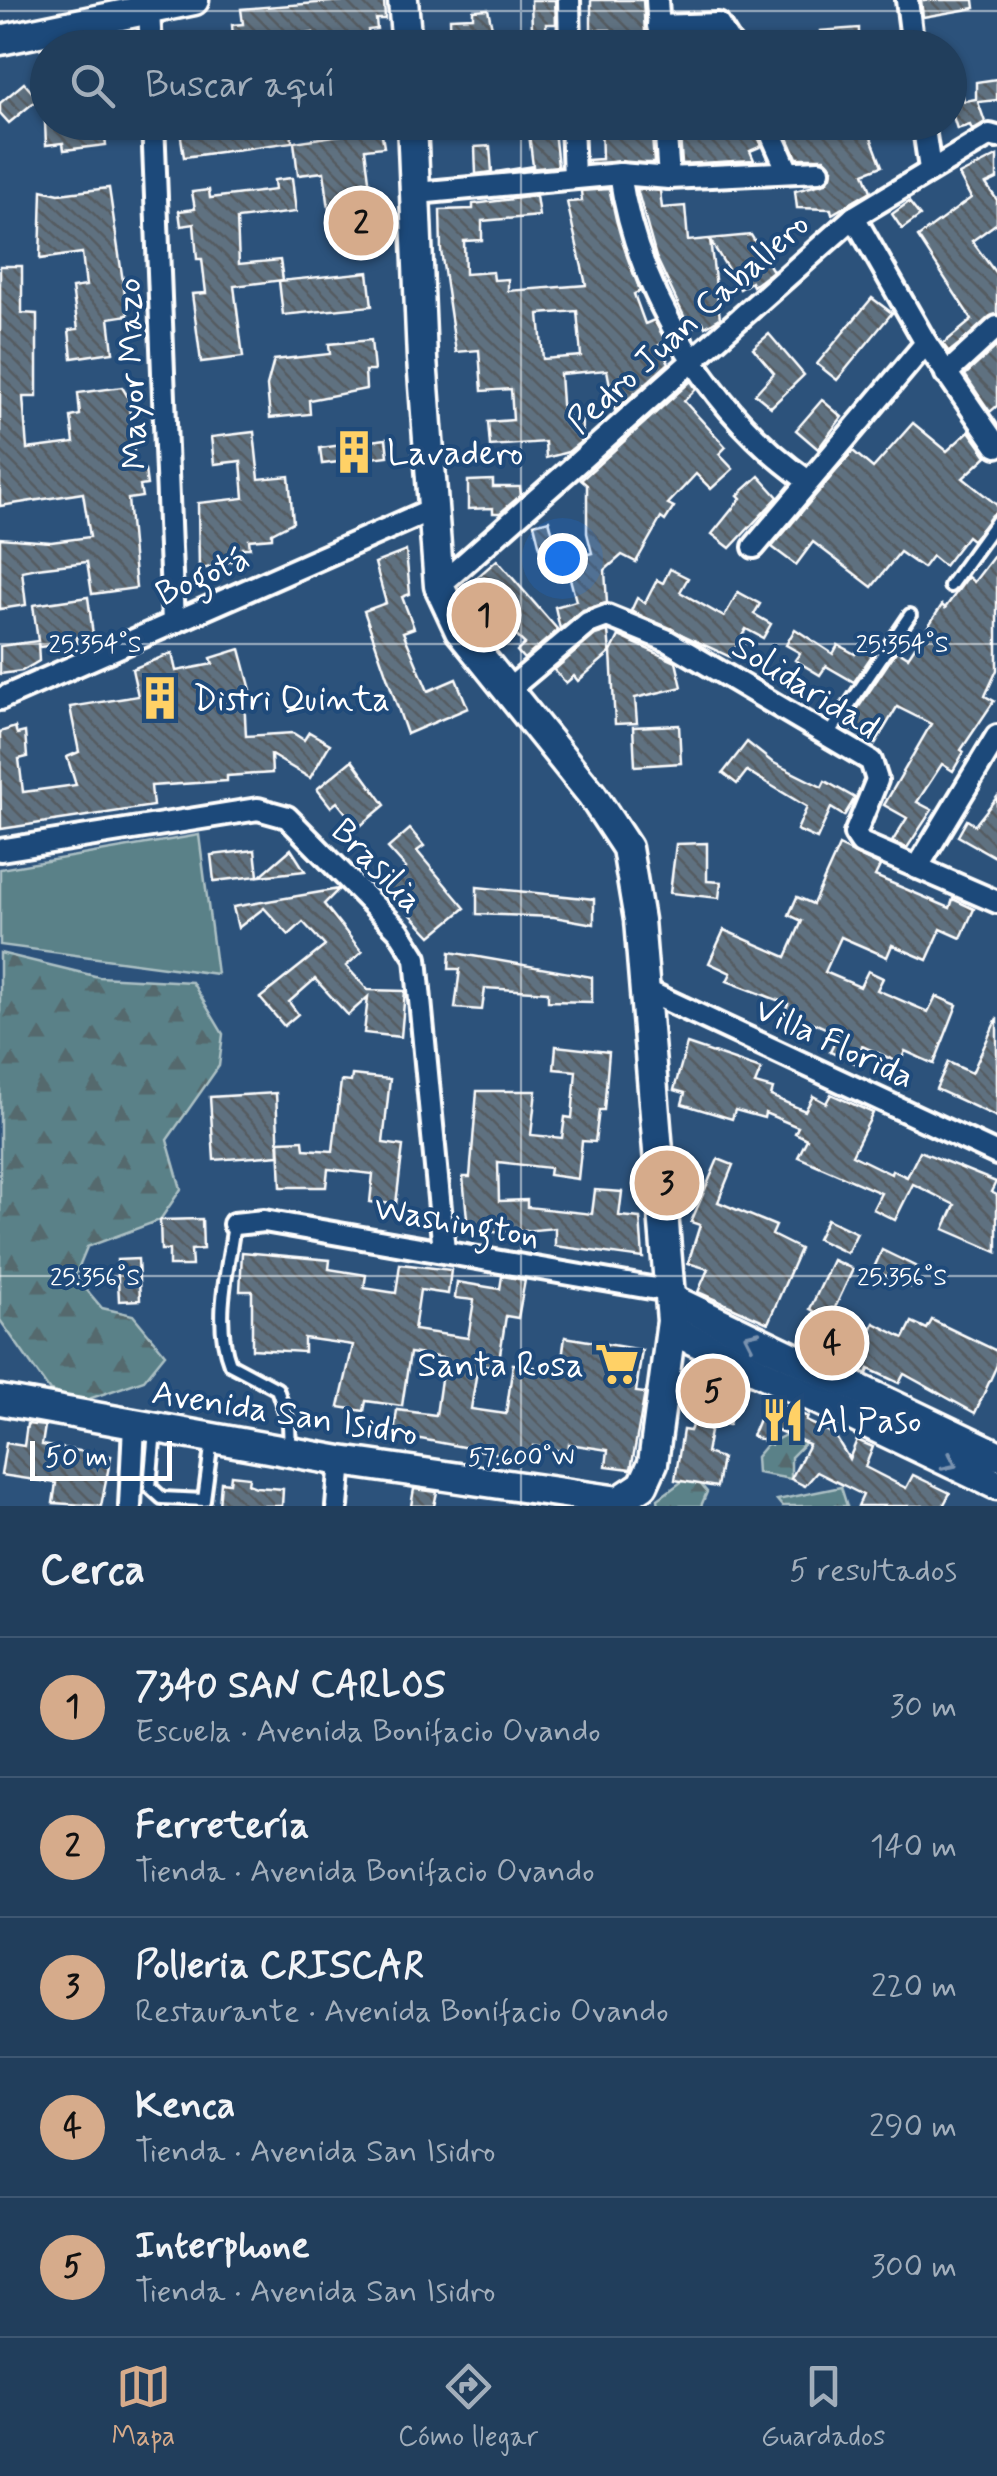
<!DOCTYPE html>
<html lang="es">
<head>
<meta charset="utf-8">
<style>
	:root { --surface:#213e5c; --page:#294562; --text:#f1f3f6; --muted:#a2aebb; --line:#3e5772; --accent:#d6ab8b }
	body { margin:0; font-family:Mynerve,sans-serif; background:var(--page); color:var(--text) }
	.scale { position:absolute; left:30px; bottom:25px; width:142px; box-sizing:border-box; padding-left:10px; border:5px solid #fff; border-top:0; font-size:28px; line-height:35px; white-space:nowrap; color:#fff; -webkit-text-stroke:8px #1f4a7a; paint-order:stroke }
	.you { position:absolute; left:562px; top:558px; width:35px; height:35px; margin:-25px; border:8px solid #fff; border-radius:50%; background:#1a73e8; box-shadow:0 0 0 15px #1a73e833 }
	.badge { display:grid; place-items:center; width:65px; height:65px; border-radius:50%; background:var(--accent); color:#111; font-size:32px; font-weight:700 }
	.pin { position:absolute; translate:-50% -50%; border:5px solid #fff; box-shadow:0 2px 10px #0006 }
	.list { margin:0; padding:0; list-style:none }
	h2 { display:flex; justify-content:space-between; align-items:center; height:130px; margin:0; padding:0 40px; font-size:42px }
	h2 small { font-size:32px; font-weight:400; color:var(--muted) }
	.list li { display:grid; grid-template-columns:65px 1fr auto; gap:30px; align-items:center; box-sizing:border-box; height:140px; padding:0 40px; border-top:2px solid var(--line) }
	.list b { display:block; font-size:38px; white-space:nowrap }
	.list p { margin:0; font-size:32px; white-space:nowrap; color:var(--muted) }
	.list em { font-size:32px; font-style:normal; color:var(--muted) }
	.icon { flex:none; width:55px; height:55px; fill:none; stroke:currentColor; stroke-width:2; stroke-linecap:round; stroke-linejoin:round }
	.map { position:relative; flex:none; width:997px; height:1506px; overflow:hidden }
	.search { position:absolute; background:var(--surface); box-shadow:0 2px 8px #0004; left:30px; right:30px; top:30px; height:110px; display:flex; align-items:center; gap:25px; box-sizing:border-box; padding:0 35px; border-radius:55px; color:var(--muted); font-size:38px }
	.sheet { height:830px; background:var(--surface) }
	nav { display:flex; justify-content:space-around; align-items:center; box-sizing:border-box; height:140px; border-top:2px solid var(--line); background:var(--surface); font-size:28px; color:var(--muted) }
	nav a { display:grid; justify-items:center; gap:5px }
	nav .on { color:var(--accent) }
	.map>svg:first-child { display:block }
</style>
</head>
<body>
<div class="map">
<svg width="997" height="1506" viewBox="0 0 997 1506">
	<defs>
		<pattern id="forest-firs" width="22" height="20" patternUnits="userSpaceOnUse" patternTransform="scale(2.5)"><rect width="22" height="20" fill="#5a8188"/><path d="M5 1l3.5 6h-7zM16 11l3.5 6h-7z" fill="#54696d"/></pattern>
		<pattern id="building-back-hatch" width="6" height="6" patternUnits="userSpaceOnUse" patternTransform="scale(2.5)"><rect width="6" height="6" fill="#5f7180"/><path d="M-1 5l2 2M0 0l6 6M5-1l2 2" fill="none" stroke="#545b61"/></pattern>
	</defs>
	<rect width="100%" height="100%" fill="#2c527b"/>
	<filter id="ink" filterUnits="userSpaceOnUse"><feTurbulence type="fractalNoise" baseFrequency=".01" numOctaves="2"/><feDisplacementMap in="SourceGraphic" scale="20" xChannelSelector="R" yChannelSelector="G"/><feConvolveMatrix kernelMatrix="1 2 1 2 8 2 1 2 1" color-interpolation-filters="sRGB"/></filter>
	<g filter="url(#ink)">
		<polygon fill="#5a8188" stroke="#acc0c4" stroke-width="2.5" points="199,835 217,974 0,945 0,869"/>
		<g fill="url(#forest-firs)" stroke="#acc0c4" stroke-width="2.5">
			<polygon points="0,953 99,977 192,982 223,1034 219,1066 167,1140 181,1189 160,1220 87,1247 75,1276 102,1308 133,1315 165,1354 144,1380 83,1401 50,1391 0,1320"/>
			<polygon points="795,1430 805,1443 791,1457 791,1479 757,1473 756,1457 766,1445"/>
			<polygon points="684,1480 697,1480 707,1492 701,1506 659,1506 658,1499"/>
			<polygon points="841,1487 847,1506 782,1506 777,1500"/>
		</g>
		<g fill="url(#building-back-hatch)" stroke="#fff" stroke-width="2.5" fill-rule="evenodd">
			<polygon points="356,0 384,0 385,19 376,19 377,29 368,30 370,48 315,48 313,33 281,38 282,48 234,48 232,25 243,24 241,9"/>
			<polygon points="531,0 555,0 556,24 546,24 547,48 519,48 515,29 532,29"/>
			<polygon points="591,0 643,0 646,48 611,48 610,30 591,30"/>
			<polygon points="921,0 974,0 975,8 923,17"/>
			<polygon points="488,9 495,42 490,46 451,48 450,18 473,17 473,10"/>
			<polygon points="859,28 859,48 821,48 820,31"/>
			<polygon points="957,66 964,101 976,99 976,82 997,79 997,100 978,102 985,122 972,130 970,125 957,129 950,107 950,67"/>
			<polygon points="24,83 38,99 9,123 0,113 0,103"/>
			<polygon points="45,122 103,122 106,145 64,150 63,143 46,145"/>
			<polygon points="195,122 291,122 292,142 184,157 180,131 195,129"/>
			<polygon points="430,122 501,122 501,135 430,139"/>
			<polygon points="601,122 651,122 654,163 587,163 587,160 602,159"/>
			<polygon points="679,122 752,122 762,146 750,151 754,160 682,164"/>
			<polygon points="781,122 865,122 882,166 864,173 871,191 832,214 831,209 797,208 795,191 826,183 833,169 824,158 797,158"/>
			<polygon points="381,129 384,147 365,149 373,211 378,211 381,234 339,239 339,230 332,231 324,172 298,175 294,142"/>
			<polygon points="554,131 558,166 496,172 533,166 529,134"/>
			<polygon points="490,146 492,172 476,174 475,147"/>
			<polygon points="997,156 997,179 986,184 997,200 997,223 972,241 997,275 997,314 949,352 943,344 972,320 918,237 971,198 959,175"/>
			<polygon points="292,178 296,212 237,219 239,264 280,260 283,280 234,286 243,357 201,362 192,294 206,293 202,259 197,259 194,224 181,226 179,211 195,209 192,192 209,190 210,198 275,190 274,180"/>
			<polygon points="109,188 128,315 109,318 113,352 72,358 69,330 78,329 72,288 86,286 82,253 40,259 42,190 59,194"/>
			<path d="M609,189L640,291L634,294L645,324L654,320L666,342L659,345L669,363L615,411L607,370L560,374L563,417L581,414L583,440L568,452L546,458L545,442L490,446L488,422L513,420L511,389L482,391L479,350L456,352L441,251L440,210L473,209V204L536,196L539,216L482,221V240L464,241L465,274L493,272L494,280L508,279V291L586,285L567,202L582,201L581,191ZM577,311L581,356L543,359L539,314Z"/>
			<polygon points="637,189 660,191 662,208 685,206 688,241 751,235 773,271 753,286 751,282 740,289 710,240 720,318 705,327 703,322 690,329 656,257"/>
			<polygon points="909,202 920,216 902,229 892,214"/>
			<polygon points="0,266 22,266 22,313 37,314 37,397 23,397 27,449 74,443 71,417 80,415 78,393 122,387 128,397 136,471 145,470 147,485 140,486 142,497 128,499 136,588 92,594 87,562 37,568 22,571 26,605 0,609 0,538 51,542 90,537 83,493 0,506"/>
			<polygon points="368,272 372,306 283,315 279,281"/>
			<polygon points="872,298 892,313 837,380 817,364"/>
			<polygon points="769,334 804,375 771,407 755,394 774,373 753,348"/>
			<polygon points="371,340 374,371 365,371 366,389 309,400 310,414 270,418 267,386 274,360 330,354 329,344"/>
			<polygon points="997,346 997,406 990,412 965,375"/>
			<polygon points="691,381 696,389 684,401 726,447 719,454 733,469 711,489 696,474 668,504 674,507 665,521 661,518 636,562 622,555 605,570 607,603 583,610 560,629 555,607 576,601 565,560 592,553 587,533 587,485 581,480"/>
			<polygon points="822,400 842,417 818,449 796,430"/>
			<polygon points="913,423 947,451 969,431 987,456 963,478 997,505 997,511 972,540 967,536 944,566 932,556 923,568 900,552 872,587 813,542 796,565 772,547 853,451 873,468"/>
			<polygon points="254,432 259,479 289,476 293,522 272,533 272,538 249,540 250,548 243,548 244,558 199,570 198,503 244,498 241,461 214,464 211,437"/>
			<polygon points="386,439 388,456 322,464 320,448"/>
			<polygon points="759,476 778,497 730,548 712,534 741,498 738,495"/>
			<polygon points="493,480 493,487 520,487 521,495 500,513 493,513 493,508 468,509 468,481"/>
			<polygon points="549,520 561,563 547,575 534,524"/>
			<polygon points="406,551 410,594 402,597 414,628 403,632 428,691 456,679 468,708 407,734 364,611 386,603 375,563"/>
			<polygon points="997,552 997,670 985,696 994,701 961,750 964,752 953,771 942,764 917,802 932,810 907,848 892,842 907,818 884,805 931,724 897,707 875,744 846,726 897,650 908,657 942,605 945,608 968,577 974,582"/>
			<polygon points="497,560 558,630 524,659 517,651 525,644 483,605 492,598 475,579"/>
			<polygon points="670,569 688,578 680,592 724,617 738,592 760,604 754,614 771,624 763,638 746,629 730,657 631,611 637,598 645,603 657,580 663,583"/>
			<polygon points="88,597 93,635 77,637 77,642 39,647 38,643 39,661 22,671 0,674 0,646 38,641 33,605"/>
			<polygon points="795,629 833,654 838,645 855,654 862,643 875,651 854,682 826,666 820,675 795,660 800,653 786,645"/>
			<polygon points="608,631 610,653 578,681 574,676 566,683 554,670 595,635"/>
			<polygon points="619,636 676,662 682,687 635,698 637,723 615,724 611,652"/>
			<polygon points="240,649 252,694 244,697 246,736 293,733 304,740 309,732 330,744 310,778 271,755 272,773 227,776 227,781 151,786 153,806 1,829 0,732 15,727 17,734 25,732 27,757 19,759 23,792 76,785 67,757 79,752 70,707 138,696 132,669 172,653 176,671 213,664 211,658"/>
			<polygon points="679,725 681,763 635,766 633,727"/>
			<polygon points="747,742 772,762 822,787 825,781 855,798 844,816 831,808 817,839 797,830 807,807 747,771 737,784 723,773"/>
			<polygon points="352,760 385,805 358,828 337,802 331,807 317,789"/>
			<polygon points="997,797 997,858 958,836 967,820 975,825"/>
			<polygon points="410,829 424,846 417,851 465,908 431,936 384,886 406,868 388,848"/>
			<polygon points="707,843 707,881 721,882 719,898 670,893 676,844"/>
			<polygon points="839,846 880,866 875,876 950,908 953,899 974,909 961,938 941,929 927,960 892,945 887,957 841,937 825,972 860,987 868,971 883,978 877,990 928,1012 936,996 957,1005 934,1064 905,1051 900,1063 862,1046 855,1063 830,1052 839,1034 785,1010 788,1004 727,981 731,973 709,963 724,930 786,957 802,921 789,915 797,897 813,904"/>
			<polygon points="291,849 305,871 260,876"/>
			<polygon points="255,850 258,876 214,881 211,855"/>
			<polygon points="477,887 594,899 594,924 554,917 477,914"/>
			<polygon points="339,889 324,904 362,952 346,966 368,990 405,991 401,1037 364,1033 368,997 348,1015 315,979 289,1002 298,1014 284,1026 260,998 325,946 303,922 289,935 264,908 238,928 233,907"/>
			<polygon points="450,952 592,977 592,1002 548,1001 548,992 485,988 482,1010 455,1008 460,969 449,969"/>
			<polygon points="997,1018 997,1117 936,1089 948,1062 972,1073"/>
			<polygon points="687,1044 761,1069 755,1084 773,1089 771,1096 805,1111 813,1096 826,1103 831,1094 873,1113 852,1155 891,1174 892,1170 907,1177 920,1151 996,1182 991,1192 997,1195 997,1252 944,1229 955,1205 913,1184 895,1220 873,1209 881,1193 798,1157 807,1139 795,1133 798,1127 765,1113 764,1118 735,1110 732,1119 682,1104 685,1093 674,1090"/>
			<polygon points="556,1046 609,1052 604,1110 599,1110 595,1142 582,1141 578,1179 549,1175 550,1168 498,1162 499,1201 527,1200 527,1207 592,1214 595,1190 622,1192 619,1216 640,1218 643,1258 555,1246 555,1228 501,1233 468,1228 463,1177 470,1177 477,1091 536,1091 531,1135 562,1138 565,1117 572,1118 576,1071 554,1069"/>
			<polygon points="352,1075 390,1079 383,1143 403,1146 396,1204 370,1202 373,1174 328,1169 326,1187 281,1187 279,1141 303,1140 304,1149 333,1151 341,1081 351,1082"/>
			<polygon points="276,1093 279,1155 214,1160 210,1097"/>
			<polygon points="718,1159 733,1165 718,1202 776,1226 772,1235 800,1249 768,1323 698,1292 708,1269 688,1263 700,1225 691,1222"/>
			<polygon points="202,1219 203,1249 191,1250 192,1266 169,1266 169,1250 161,1250 160,1220"/>
			<polygon points="827,1219 857,1233 847,1253 817,1239"/>
			<polygon points="882,1250 919,1268 910,1287 873,1270"/>
			<polygon points="242,1252 330,1260 329,1269 366,1275 364,1288 396,1293 400,1264 451,1270 448,1294 420,1290 414,1330 468,1338 474,1300 455,1298 457,1282 500,1289 502,1276 525,1280 518,1318 506,1316 498,1367 478,1364 471,1409 506,1414 513,1364 560,1371 565,1337 642,1350 636,1392 645,1393 631,1469 606,1466 608,1450 569,1444 568,1452 533,1446 531,1460 394,1434 397,1410 436,1415 444,1358 410,1353 402,1406 366,1401 364,1411 339,1407 353,1345 304,1338 304,1352 252,1349 252,1291 240,1291"/>
			<polygon points="138,1259 140,1300 119,1301 117,1260"/>
			<polygon points="833,1260 853,1269 827,1325 865,1343 874,1323 904,1338 912,1322 927,1329 932,1320 997,1351 997,1365 975,1413 904,1374 899,1383 869,1369 867,1374 803,1336 814,1311 810,1309"/>
			<polygon points="703,1398 734,1404 729,1425 712,1421 706,1453 722,1458 717,1487 675,1480 683,1430 690,1431"/>
			<polygon points="767,1400 808,1417 806,1421 834,1434 849,1459 857,1440 873,1447 865,1467 906,1488 913,1475 950,1493 943,1506 858,1506 863,1495 817,1472 805,1486 791,1479 809,1444 777,1430 771,1444 752,1436"/>
			<polygon points="27,1424 45,1426 42,1445 111,1456 101,1506 53,1503 56,1483 1,1475 6,1443 24,1446"/>
			<polygon points="231,1475 249,1477 248,1484 256,1487 283,1489 282,1506 219,1506 221,1482 230,1483"/>
			<polygon points="414,1489 437,1492 434,1506 411,1506"/>
		</g>
		<g fill="none" stroke-linecap="round" stroke-linejoin="round">
			<g stroke="#fff" stroke-width="18">
				<g id="lane">
					<polyline points="950,586 997,521"/>
					<polyline points="830,733 910,615"/>
					<path d="M234,1224C228,1270 213,1320 230,1364L277,1389L289,1424L290,1450"/>
					<polyline points="155,1430 150,1487 162,1498 204,1500 212,1440"/>
				</g>
			</g>
			<g stroke="#fff" stroke-width="28">
				<g id="street">
					<polyline points="569,0 570,48"/>
					<polyline points="657,0 660,48"/>
					<polyline points="907,0 913,48"/>
					<polyline points="149,10 151,48"/>
					<polyline points="658,26 718,24 733,48"/>
					<polyline points="153,122 173,623"/>
					<polyline points="572,122 574,178"/>
					<polyline points="665,122 669,178"/>
					<polyline points="766,122 788,172"/>
					<polyline points="923,122 930,169"/>
					<path d="M620,174C637,291 710,413 808,481"/>
					<polyline points="417,193 620,174 669,178 819,171"/>
					<polyline points="854,217 926,343 997,446"/>
					<polyline points="946,374 997,327"/>
					<polyline points="754,547 926,343"/>
					<polyline points="439,586 854,217 990,135 997,137"/>
					<polyline points="507,691 588,623 607,616 666,640 871,761 877,780 855,834 861,843 997,902"/>
					<polyline points="0,699 430,510"/>
					<polyline points="0,850 258,809 287,817 399,931 416,958 444,1251"/>
					<polyline points="917,868 997,736"/>
					<polyline points="645,990 997,1154"/>
					<polyline points="234,1224 264,1221 668,1291"/>
					<polyline points="130,1506 134,1425"/>
					<polyline points="337,1506 341,1461"/>
				</g>
			</g>
			<g stroke="#fff" stroke-width="35">
				<g id="secondary">
					<polyline points="403,0 407,48"/>
					<polyline points="0,40 194,0"/>
					<polyline points="671,1299 997,1455"/>
					<polyline points="672,1330 997,1485"/>
					<polyline points="0,1400 341,1461 619,1501 643,1485 653,1463 672,1321 639,920 627,848 592,795 460,631 439,586 422,359 412,122"/>
				</g>
			</g>
			<use href="#lane" stroke="#1f4a7a" stroke-width="10"/>
			<use href="#street" stroke="#1f4a7a" stroke-width="20"/>
			<use href="#secondary" stroke="#1f4a7a" stroke-width="28"/>
		</g>
		<defs><path id="oneway-chevron" d="M-2-3.5L2.5 0L-2 3.5" fill="none" stroke-width="1.6" stroke-linecap="round" stroke-linejoin="round" transform="scale(2.5)"/></defs>
		<g stroke="#7992af">
			<use href="#oneway-chevron" transform="translate(751 1338) rotate(-155)"/>
			<use href="#oneway-chevron" transform="translate(950 1463) rotate(26)"/>
		</g>
	</g>
	<path fill="none" stroke="#fff" stroke-width="2.5" stroke-opacity="0.45" d="M521,0V48M0,11H997M521,122V1506M0,644H997M0,1276H997"/>
	<defs>
		<g id="building-bare" transform="scale(3.45)"><path d="M-4-6H4V6H1V3H-1V6H-4ZM-2.5-4.3h1.7v1.8h-1.7ZM.8-4.3h1.7v1.8H.8ZM-2.5-1h1.7V.8h-1.7ZM.8-1h1.7V.8H.8Z" fill="#ffd166" stroke="#1f4a7a" stroke-width="2.5" paint-order="stroke"/></g>
		<g id="supermarket-bare" transform="scale(3.45)"><path d="M-6-5.5h2.5l.6 2H6L4.5 2H-2.5L-4.4-4H-6ZM-1.5 3.2a1.3 1.3 0 1 0 .1 0ZM3 3.2a1.3 1.3 0 1 0 .1 0Z" fill="#ffd166" stroke="#1f4a7a" stroke-width="2.5" paint-order="stroke"/></g>
		<g id="restaurant-bare" transform="scale(3.45)"><path d="M-5-6h1v4h1v-4h1v4h1v-4h1v5L-1.5 .5V6h-2V.5L-5-1ZM5-6V6H3V1.5H1.5Q1.5-4 5-6Z" fill="#ffd166" stroke="#1f4a7a" stroke-width="2.5" paint-order="stroke"/></g>
	</defs>
	<g fill-rule="evenodd">
		<use href="#building-bare" x="354" y="452"/>
		<use href="#building-bare" x="160" y="698"/>
		<use href="#supermarket-bare" x="617" y="1364"/>
		<use href="#restaurant-bare" x="783" y="1420"/>
	</g>
	<g text-anchor="middle" stroke-width="8" stroke-linejoin="round" paint-order="stroke">
		<g font-size="35" fill="#fff" stroke="#1f4a7a">
			<text transform="translate(687 322) rotate(-42)" y="12">Pedro Juan Caballero</text>
			<text transform="translate(131 374) rotate(-92)" y="12">Mayor Mazo</text>
			<text transform="translate(202 575) rotate(-24)" y="12">Bogotá</text>
			<text transform="translate(806 686) rotate(32)" y="12">Solidaridad</text>
			<text transform="translate(378 865) rotate(46)" y="12">Brasilia</text>
			<text transform="translate(835 1042) rotate(25)" y="12">Villa Florida</text>
			<text transform="translate(457 1221) rotate(10)" y="12">Washington</text>
			<text transform="translate(285 1412) rotate(9)" y="12">Avenida San Isidro</text>
		</g>
		<g font-size="35" fill="#fff" stroke="#1f4a7a" text-anchor="start">
			<text x="387" y="464">Lavadero</text>
			<text x="193" y="710">Distri Quinta</text>
			<text x="584" y="1376" text-anchor="end">Santa Rosa</text>
			<text x="816" y="1432">Al Paso</text>
		</g>
	</g>
	<g font-size="25" text-anchor="middle" fill="#fff" stroke="#1f4a7a" stroke-width="8" stroke-linejoin="round" paint-order="stroke">
		<text x="95" y="652">25.354°S</text>
		<text x="902" y="652">25.354°S</text>
		<text x="95" y="1285">25.356°S</text>
		<text x="902" y="1285">25.356°S</text>
		<text x="521" y="1465">57.600°W</text>
	</g>
</svg>
<div class="scale">50 m</div>
<div class="you"></div>
<div class="pin badge" style="left:484px;top:615px">1</div>
<div class="pin badge" style="left:361px;top:223px">2</div>
<div class="pin badge" style="left:667px;top:1183px">3</div>
<div class="pin badge" style="left:832px;top:1343px">4</div>
<div class="pin badge" style="left:713px;top:1391px">5</div>
<div class="search"><svg class="icon" aria-label="search" viewBox="0 0 24 24"><circle cx="10" cy="10" r="6"/><path d="M15 15l6 6"/></svg>Buscar aquí</div>
</div>
<section class="sheet">
<h2>Cerca<small>5 resultados</small></h2>
<ul class="list">
<li><span class="badge">1</span><div><b>7340 SAN CARLOS</b><p>Escuela · Avenida Bonifacio Ovando</p></div><em>30 m</em></li>
<li><span class="badge">2</span><div><b>Ferretería</b><p>Tienda · Avenida Bonifacio Ovando</p></div><em>140 m</em></li>
<li><span class="badge">3</span><div><b>Polleria CRISCAR</b><p>Restaurante · Avenida Bonifacio Ovando</p></div><em>220 m</em></li>
<li><span class="badge">4</span><div><b>Kenca</b><p>Tienda · Avenida San Isidro</p></div><em>290 m</em></li>
<li><span class="badge">5</span><div><b>Interphone</b><p>Tienda · Avenida San Isidro</p></div><em>300 m</em></li>
</ul>
</section>
<nav>
<a class="on"><svg class="icon" aria-label="map" viewBox="0 0 24 24"><path d="M3 6l6-2 6 2 6-2v14l-6 2-6-2-6 2zM9 4v14M15 6v14"/></svg>Mapa</a>
<a><svg class="icon" aria-label="directions" viewBox="0 0 24 24"><path d="M12 3l9 9-9 9-9-9zM9 14v-3h6M13 9l2 2-2 2"/></svg>Cómo llegar</a>
<a><svg class="icon" aria-label="saved" viewBox="0 0 24 24"><path d="M7 4h10v16l-5-4-5 4z"/></svg>Guardados</a>
</nav>
</body>
</html>
